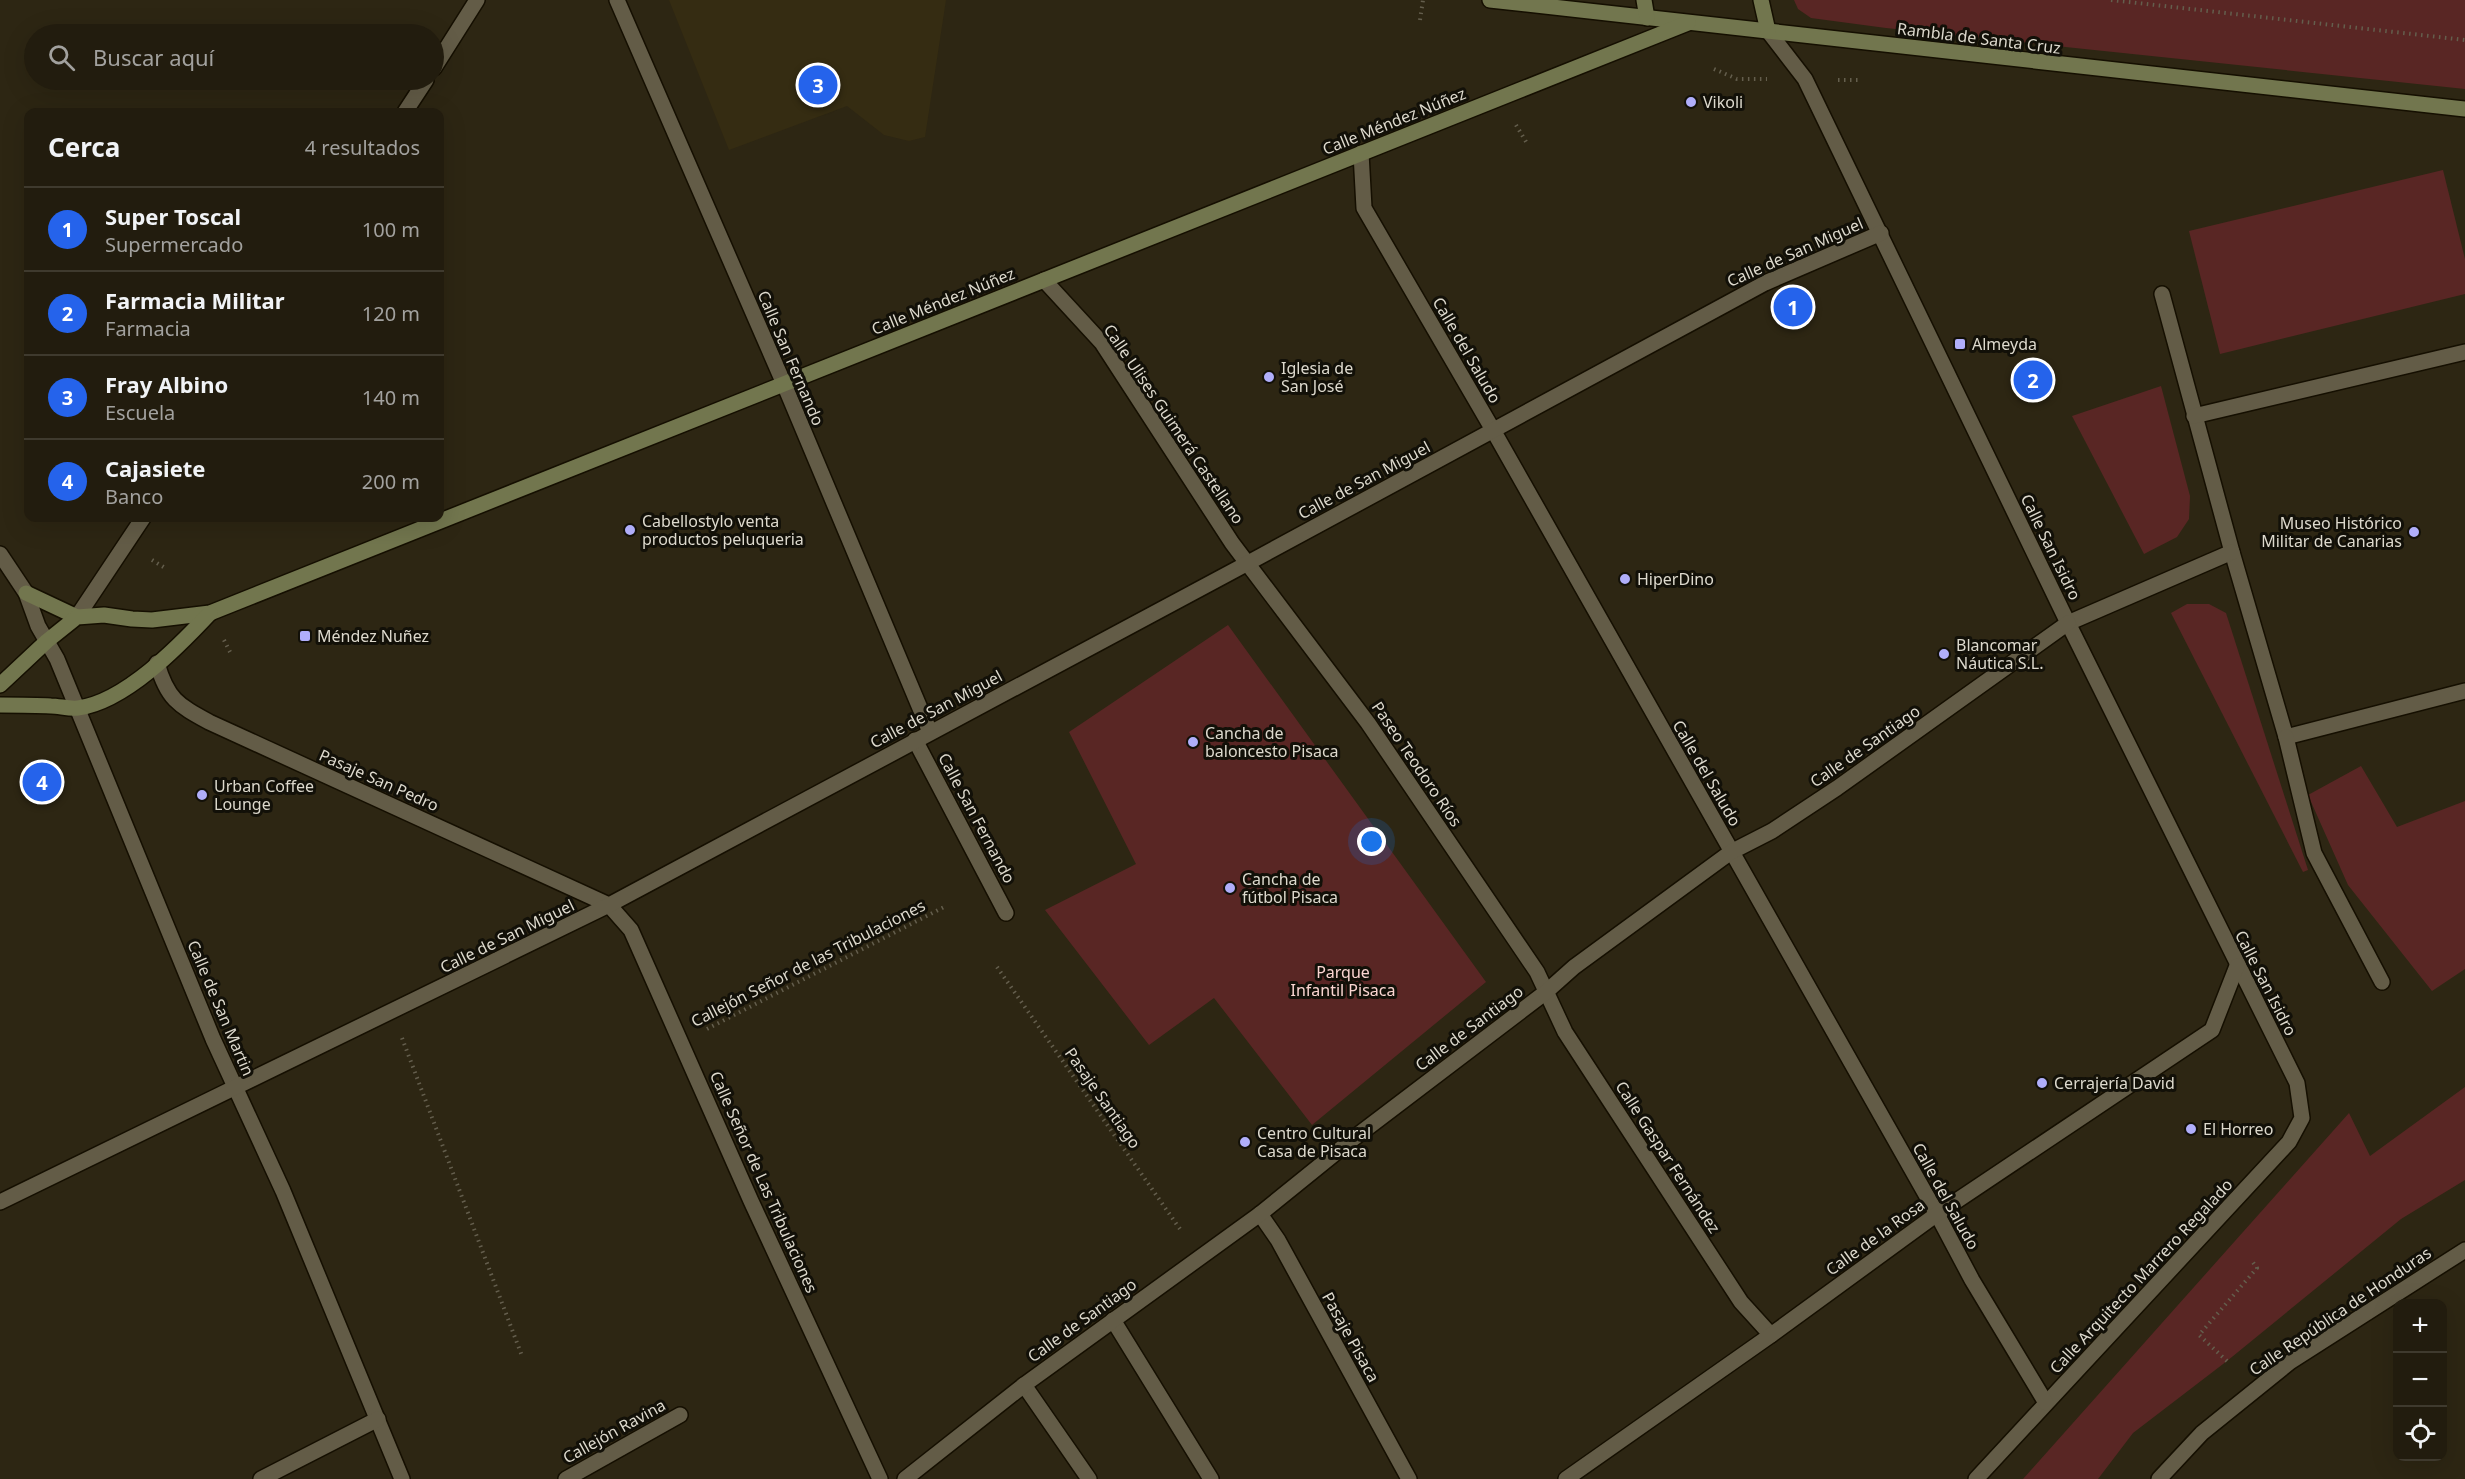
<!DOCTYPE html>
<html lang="es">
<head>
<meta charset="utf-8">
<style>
	:root { --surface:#221c0e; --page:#2a2517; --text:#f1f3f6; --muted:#a2a19e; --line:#3f3a2e; --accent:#2563eb }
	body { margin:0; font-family:"Noto Sans",sans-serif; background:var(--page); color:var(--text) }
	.controls { position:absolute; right:18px; bottom:18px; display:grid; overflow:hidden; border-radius:12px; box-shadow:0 6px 24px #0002 }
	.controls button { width:54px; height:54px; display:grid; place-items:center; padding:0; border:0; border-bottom:2px solid var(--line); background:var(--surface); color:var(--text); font:30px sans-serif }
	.you { position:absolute; left:1372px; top:842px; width:21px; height:21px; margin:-15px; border:4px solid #fff; border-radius:50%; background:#1a73e8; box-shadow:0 0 0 9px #1a73e833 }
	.badge { display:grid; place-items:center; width:39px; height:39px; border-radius:50%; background:var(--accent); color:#fff; font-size:20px; font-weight:700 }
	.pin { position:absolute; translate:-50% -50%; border:3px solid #fff; box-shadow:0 2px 6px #0006 }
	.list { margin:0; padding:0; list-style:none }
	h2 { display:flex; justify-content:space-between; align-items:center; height:78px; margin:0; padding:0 24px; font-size:26px }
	h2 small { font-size:20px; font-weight:400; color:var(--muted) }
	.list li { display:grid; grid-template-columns:39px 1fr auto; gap:18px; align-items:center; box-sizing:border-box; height:84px; padding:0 24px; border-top:2px solid var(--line) }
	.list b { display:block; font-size:22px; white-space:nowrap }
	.list p { margin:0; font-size:20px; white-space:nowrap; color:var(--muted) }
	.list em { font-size:20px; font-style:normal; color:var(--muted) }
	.icon { flex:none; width:33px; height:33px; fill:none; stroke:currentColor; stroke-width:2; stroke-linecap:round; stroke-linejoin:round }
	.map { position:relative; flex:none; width:2465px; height:1479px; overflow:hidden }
	.search { position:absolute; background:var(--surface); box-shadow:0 6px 24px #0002; left:24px; top:24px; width:420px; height:66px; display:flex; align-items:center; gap:15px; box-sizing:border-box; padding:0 21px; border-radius:33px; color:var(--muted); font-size:22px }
	.panel { position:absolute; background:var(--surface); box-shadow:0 6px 24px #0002; left:24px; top:108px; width:420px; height:414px; border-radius:12px }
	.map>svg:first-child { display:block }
</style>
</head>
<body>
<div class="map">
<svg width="2465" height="1479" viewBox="0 0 2465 1479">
	<rect width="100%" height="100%" fill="#2d2613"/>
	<polygon fill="#352c12" points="669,0 946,0 925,137 909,141 884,135 847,106 729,150"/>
	<g fill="#592624">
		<polygon points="1794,0 2465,0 2465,89 1886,28 1811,18 1798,9"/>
		<polygon points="2443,170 2465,259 2465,294 2220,354 2189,231"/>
		<polygon points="2161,386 2190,496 2189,519 2177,537 2144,554 2072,416"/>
		<polygon points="2187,604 2209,604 2226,613 2308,870 2303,872 2171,613"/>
		<polygon points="1228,625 1486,982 1312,1125 1214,998 1149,1045 1045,910 1136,864 1069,732"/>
		<polygon points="2361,766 2397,827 2465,801 2465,969 2432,991 2348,885 2308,795"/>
		<polygon points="2465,1087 2465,1180 2401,1219 2227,1361 2133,1433 2098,1479 2023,1479 2349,1113 2370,1156"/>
	</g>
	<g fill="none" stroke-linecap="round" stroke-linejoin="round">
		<g stroke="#150f01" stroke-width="18">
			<g id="lane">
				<polyline points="2162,294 2232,552 2286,737 2465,691"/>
				<polyline points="2194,416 2465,352"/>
				<polyline points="2068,623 2232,552"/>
				<polyline points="2286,737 2314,853 2382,982"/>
				<polyline points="566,1479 680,1415"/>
			</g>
		</g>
		<g stroke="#150f01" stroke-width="18">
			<g id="street">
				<polyline points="617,0 784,384 930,732"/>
				<polyline points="1768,31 1805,79 2068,623 2297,1083 2302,1118 2289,1142 1976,1479"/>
				<polyline points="434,68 477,0"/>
				<polyline points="405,112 426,80"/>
				<polyline points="1361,153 1364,208 1493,430 1937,1214 1972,1280 2046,1403"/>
				<polyline points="1044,280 1102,343 1232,543 1368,723 1537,972 1565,1032 1741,1302 1771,1335"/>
				<polyline points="0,554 26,593 38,626 57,659 213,1039 283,1191 402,1479"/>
				<polyline points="77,617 143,518"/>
				<path d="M157,663C167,699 178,705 209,722L609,905L631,930L751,1201L880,1479"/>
				<polyline points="915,740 1006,913"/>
				<polyline points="0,1202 609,905 1248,563 1765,283 1881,233"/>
				<polyline points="1260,1214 1278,1240 1409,1479"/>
				<polyline points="1113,1320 1211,1479"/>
				<polyline points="1024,1385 1089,1479"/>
				<polyline points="261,1479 378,1419"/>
				<polyline points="905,1479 1024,1385 1260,1214 1354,1138 1546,992 1574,967 1731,852 1772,831 1837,788 2068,623"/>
				<polyline points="1566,1479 1771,1335 1937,1214 2212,1030 2237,966"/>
				<polyline points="2159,1479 2202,1433 2290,1362 2465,1250"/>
			</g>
		</g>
		<g stroke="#150f01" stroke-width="18">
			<g id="secondary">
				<polyline points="1490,0 2465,109"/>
				<polyline points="1644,0 1647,18"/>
				<polyline points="1761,0 1768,31"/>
				<polyline points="26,593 77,617"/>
				<polyline points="0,685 47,641 77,617 104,615 132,619 152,620 210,613 1688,23"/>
				<path d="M0,705C17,705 34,705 51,706C59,706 69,709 78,708C125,702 179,646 210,613"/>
			</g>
		</g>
		<g stroke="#645e4d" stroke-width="4" stroke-dasharray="1.5 4.5" stroke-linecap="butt">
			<polyline points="2111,0 2465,40"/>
			<polyline points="1420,20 1423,0"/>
			<polyline points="1714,69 1737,79 1767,79"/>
			<polyline points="1838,80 1858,80"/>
			<polyline points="1516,125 1528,145"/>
			<polyline points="152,560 165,568"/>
			<polyline points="224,640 230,652"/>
			<polyline points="997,967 1182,1232"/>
			<polyline points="707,1029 946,906"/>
			<polyline points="402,1038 522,1356"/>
			<polyline points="2227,1361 2199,1335 2257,1268 2252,1261"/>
		</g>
		<use href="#lane" stroke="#635c47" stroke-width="15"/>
		<use href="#street" stroke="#635c47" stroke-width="15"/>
		<use href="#secondary" stroke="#72764e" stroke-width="15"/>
	</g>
	<g fill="#b0aefa" stroke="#121008" stroke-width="2">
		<circle cx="1691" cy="102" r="6"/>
		<rect x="1954" y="338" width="12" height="12" rx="3"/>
		<circle cx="1269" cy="377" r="6"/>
		<circle cx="630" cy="530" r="6"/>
		<circle cx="2414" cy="532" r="6"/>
		<circle cx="1625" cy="579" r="6"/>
		<rect x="299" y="630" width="12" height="12" rx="3"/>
		<circle cx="1944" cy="654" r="6"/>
		<circle cx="1193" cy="742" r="6"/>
		<circle cx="202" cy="795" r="6"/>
		<circle cx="1230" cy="888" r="6"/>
		<circle cx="2042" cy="1083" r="6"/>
		<circle cx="2191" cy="1129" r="6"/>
		<circle cx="1245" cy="1142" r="6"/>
	</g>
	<g text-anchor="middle" stroke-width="6" stroke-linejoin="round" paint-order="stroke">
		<g font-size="16" fill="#ddd9cd" stroke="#121008">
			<text transform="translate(1979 38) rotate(7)" y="6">Rambla de Santa Cruz</text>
			<text transform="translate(1394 121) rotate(-22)" y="6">Calle Méndez Núñez</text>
			<text transform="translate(1795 252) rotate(-24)" y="6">Calle de San Miguel</text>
			<text transform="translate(943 301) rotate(-22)" y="6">Calle Méndez Núñez</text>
			<text transform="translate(1467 350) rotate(60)" y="6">Calle del Saludo</text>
			<text transform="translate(791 358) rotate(67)" y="6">Calle San Fernando</text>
			<text transform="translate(1174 424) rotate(56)" y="6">Calle Ulises Guimerá Castellano</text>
			<text transform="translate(1364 480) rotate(-28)" y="6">Calle de San Miguel</text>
			<text transform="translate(2051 547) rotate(64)" y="6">Calle San Isidro</text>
			<text transform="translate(936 709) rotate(-28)" y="6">Calle de San Miguel</text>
			<text transform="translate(1865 746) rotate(-35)" y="6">Calle de Santiago</text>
			<text transform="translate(1417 764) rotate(56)" y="6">Paseo Teodoro Ríos</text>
			<text transform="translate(1707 773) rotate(60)" y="6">Calle del Saludo</text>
			<text transform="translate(379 780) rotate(24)" y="6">Pasaje San Pedro</text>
			<text transform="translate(977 818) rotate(62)" y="6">Calle San Fernando</text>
			<text transform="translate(507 936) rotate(-26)" y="6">Calle de San Miguel</text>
			<text transform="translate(808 963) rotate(-27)" y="6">Callejón Señor de las Tribulaciones</text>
			<text transform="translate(2266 983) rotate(63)" y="6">Calle San Isidro</text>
			<text transform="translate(221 1008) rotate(67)" y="6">Calle de San Martin</text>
			<text transform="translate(1469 1028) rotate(-37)" y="6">Calle de Santiago</text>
			<text transform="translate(1103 1098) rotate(55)" y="6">Pasaje Santiago</text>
			<text transform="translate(1668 1157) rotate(57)" y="6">Calle Gaspar Fernández</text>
			<text transform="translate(764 1182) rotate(66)" y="6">Calle Señor de Las Tribulaciones</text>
			<text transform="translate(1946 1196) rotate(61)" y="6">Calle del Saludo</text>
			<text transform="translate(1875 1237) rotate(-36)" y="6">Calle de la Rosa</text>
			<text transform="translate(2141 1276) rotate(-47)" y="6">Calle Arquitecto Marrero Regalado</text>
			<text transform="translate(2340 1311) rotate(-34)" y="6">Calle República de Honduras</text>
			<text transform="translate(1082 1320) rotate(-36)" y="6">Calle de Santiago</text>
			<text transform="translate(1351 1337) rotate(61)" y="6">Pasaje Pisaca</text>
			<text transform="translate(614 1431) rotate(-29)" y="6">Callejón Ravina</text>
		</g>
		<g font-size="16" fill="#ddd9cd" stroke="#121008" text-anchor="start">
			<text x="1703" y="108">Vikoli</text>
			<text x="1972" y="350">Almeyda</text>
			<text x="1281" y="374">Iglesia de<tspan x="1281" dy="18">San José</tspan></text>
			<text x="642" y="527">Cabellostylo venta<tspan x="642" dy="18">productos peluqueria</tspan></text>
			<text x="2402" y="529" text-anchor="end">Museo Histórico<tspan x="2402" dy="18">Militar de Canarias</tspan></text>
			<text x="1637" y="585">HiperDino</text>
			<text x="317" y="642">Méndez Nuñez</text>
			<text x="1956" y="651">Blancomar<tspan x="1956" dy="18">Náutica S.L.</tspan></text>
			<text x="1205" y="739">Cancha de<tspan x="1205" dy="18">baloncesto Pisaca</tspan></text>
			<text x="214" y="792">Urban Coffee<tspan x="214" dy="18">Lounge</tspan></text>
			<text x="1242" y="885">Cancha de<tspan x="1242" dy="18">fútbol Pisaca</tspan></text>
			<text x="2054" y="1089">Cerrajería David</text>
			<text x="2203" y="1135">El Horreo</text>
			<text x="1257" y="1139">Centro Cultural<tspan x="1257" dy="18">Casa de Pisaca</tspan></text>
		</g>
		<g font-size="16" fill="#fbd5d1" stroke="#121008">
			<text x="1343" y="978">Parque<tspan x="1343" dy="18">Infantil Pisaca</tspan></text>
		</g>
	</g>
</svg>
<div class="controls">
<button>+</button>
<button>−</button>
<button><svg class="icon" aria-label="locate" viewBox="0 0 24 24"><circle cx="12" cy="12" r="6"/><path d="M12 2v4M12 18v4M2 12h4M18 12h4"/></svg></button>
</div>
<div class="you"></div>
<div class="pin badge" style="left:1793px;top:307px">1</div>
<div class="pin badge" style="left:2033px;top:380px">2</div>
<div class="pin badge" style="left:818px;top:85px">3</div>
<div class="pin badge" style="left:42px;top:782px">4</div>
<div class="search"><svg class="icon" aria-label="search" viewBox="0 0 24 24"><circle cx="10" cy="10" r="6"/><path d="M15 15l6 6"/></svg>Buscar aquí</div>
<section class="panel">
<h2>Cerca<small>4 resultados</small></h2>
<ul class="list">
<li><span class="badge">1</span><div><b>Super Toscal</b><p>Supermercado</p></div><em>100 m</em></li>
<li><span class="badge">2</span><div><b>Farmacia Militar</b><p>Farmacia</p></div><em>120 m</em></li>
<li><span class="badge">3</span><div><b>Fray Albino</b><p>Escuela</p></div><em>140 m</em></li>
<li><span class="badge">4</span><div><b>Cajasiete</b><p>Banco</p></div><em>200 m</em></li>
</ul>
</section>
</div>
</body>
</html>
